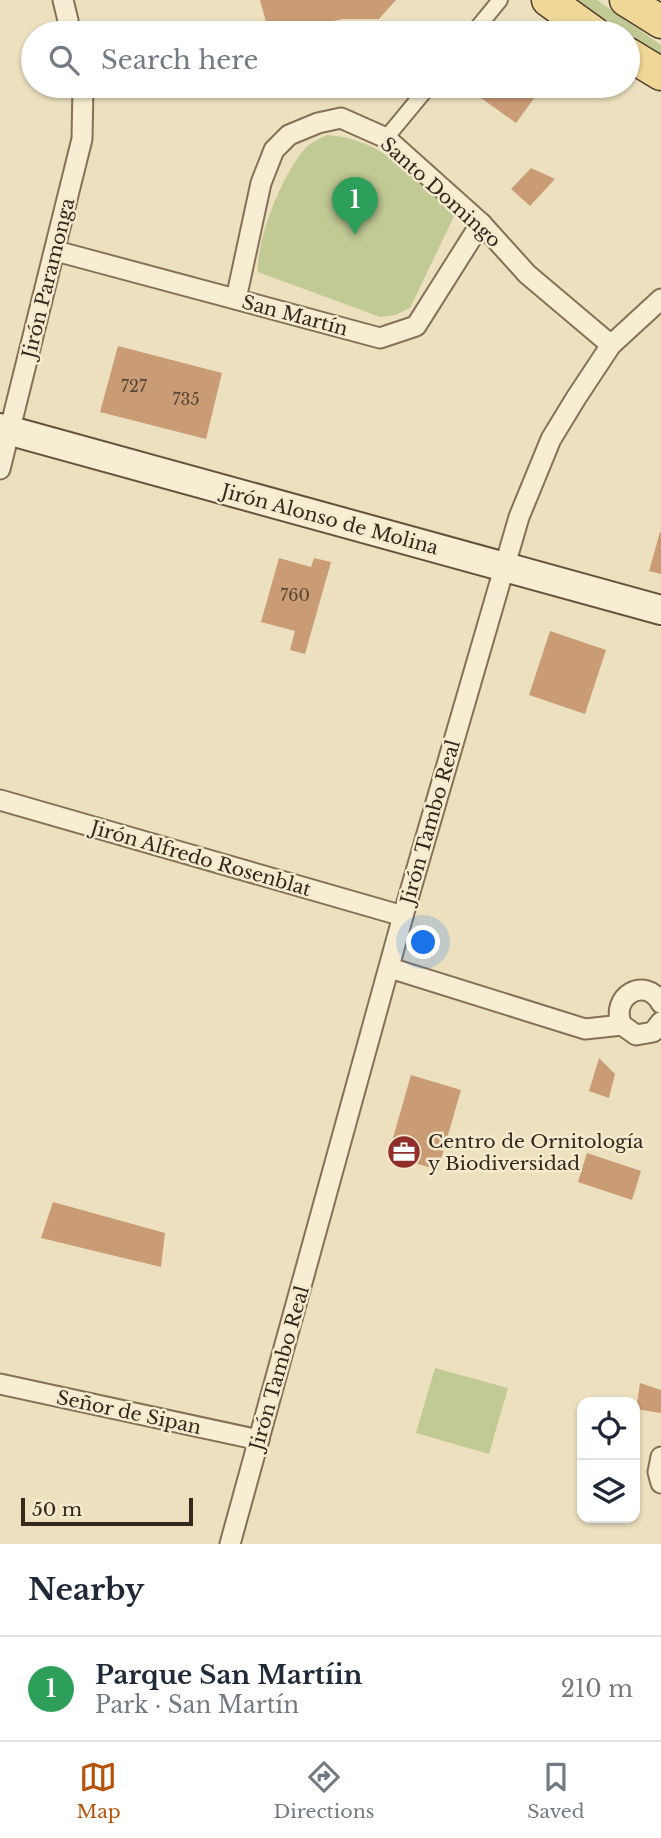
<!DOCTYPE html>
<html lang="en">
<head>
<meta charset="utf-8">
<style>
	:root { --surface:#fff; --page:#f6f6f7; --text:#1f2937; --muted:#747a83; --line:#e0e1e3; --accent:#b45309 }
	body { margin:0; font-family:"Libre Baskerville",serif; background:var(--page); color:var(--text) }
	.controls { position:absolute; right:21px; bottom:21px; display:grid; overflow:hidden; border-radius:14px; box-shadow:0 2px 5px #0004 }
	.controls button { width:63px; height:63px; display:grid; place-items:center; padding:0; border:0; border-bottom:2px solid var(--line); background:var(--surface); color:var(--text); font:35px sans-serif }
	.scale { position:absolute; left:21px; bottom:18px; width:172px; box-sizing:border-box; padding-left:7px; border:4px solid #34281c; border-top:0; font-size:19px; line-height:24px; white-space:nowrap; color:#34281c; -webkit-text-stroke:5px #f4eace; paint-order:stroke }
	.you { position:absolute; left:424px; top:943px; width:24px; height:24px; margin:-18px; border:5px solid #fff; border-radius:50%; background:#1a73e8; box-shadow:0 0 0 10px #1a73e833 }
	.badge { display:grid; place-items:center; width:46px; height:46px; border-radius:50%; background:var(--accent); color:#fff; font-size:23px; font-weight:700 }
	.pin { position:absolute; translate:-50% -58px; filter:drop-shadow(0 2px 4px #0008) }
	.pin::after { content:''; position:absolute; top:37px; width:24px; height:21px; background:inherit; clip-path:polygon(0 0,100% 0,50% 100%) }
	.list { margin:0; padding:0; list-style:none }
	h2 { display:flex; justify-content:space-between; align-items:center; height:91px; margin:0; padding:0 28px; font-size:30px }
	h2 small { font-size:23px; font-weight:400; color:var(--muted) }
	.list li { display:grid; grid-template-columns:46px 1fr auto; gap:21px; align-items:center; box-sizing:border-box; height:105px; padding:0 28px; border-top:2px solid var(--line) }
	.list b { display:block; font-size:26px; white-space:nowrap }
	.list p { margin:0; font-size:23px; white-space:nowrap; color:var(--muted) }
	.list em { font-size:23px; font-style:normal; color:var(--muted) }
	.icon { flex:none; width:38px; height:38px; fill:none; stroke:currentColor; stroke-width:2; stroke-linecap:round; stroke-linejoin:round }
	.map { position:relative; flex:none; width:661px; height:1544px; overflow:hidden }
	.search { position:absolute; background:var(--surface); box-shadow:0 2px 5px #0004; left:21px; right:21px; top:21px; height:77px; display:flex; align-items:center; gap:18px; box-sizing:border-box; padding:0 24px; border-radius:38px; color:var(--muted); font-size:26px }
	.sheet { height:196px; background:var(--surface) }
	nav { display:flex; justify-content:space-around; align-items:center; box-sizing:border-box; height:98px; border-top:2px solid var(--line); background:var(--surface); font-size:19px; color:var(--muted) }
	nav a { display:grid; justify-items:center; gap:4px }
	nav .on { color:var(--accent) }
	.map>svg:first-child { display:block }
</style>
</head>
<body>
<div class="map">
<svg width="661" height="1544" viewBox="0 0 661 1544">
	<rect width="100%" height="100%" fill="#ece0bf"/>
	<g fill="#c1c994">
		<polygon points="559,0 597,0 661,45 661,68 628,47 628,33 605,33"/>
		<path d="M327,135C382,138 416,179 455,214L410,308L395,315L380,317L258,272C256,240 282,175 304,150C309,143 319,139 327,135Z"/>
		<polygon points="435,1368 508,1388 489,1454 416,1433"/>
	</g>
	<g fill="#c99c76">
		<polygon points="260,0 396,0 379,19 342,19 283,33 269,33"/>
		<polygon points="494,22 504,22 519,33 486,33"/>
		<polygon points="464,86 543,86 516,123"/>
		<polygon points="531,168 555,179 530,206 511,189"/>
		<polygon points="118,346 222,373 206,439 100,412"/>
		<polygon points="660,532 661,532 661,574 649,571"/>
		<polygon points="279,558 311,567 314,558 331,562 305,654 290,650 295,631 261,622"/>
		<polygon points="550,631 606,650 585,714 529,695"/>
		<polygon points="599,1058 615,1074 609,1098 589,1091"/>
		<polygon points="411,1075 461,1090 438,1170 388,1155"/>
		<polygon points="587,1153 641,1171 632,1200 578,1182"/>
		<polygon points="53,1202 165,1233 161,1267 41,1238"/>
		<polygon points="640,1383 661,1390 661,1413 636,1409"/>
	</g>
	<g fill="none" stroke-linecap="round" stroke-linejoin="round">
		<g stroke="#847158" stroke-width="18">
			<g id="pedestrian">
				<polyline points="473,33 500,0"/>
				<polyline points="386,138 429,86"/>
			</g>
		</g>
		<g stroke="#847158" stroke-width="23">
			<g id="minor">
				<polyline points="63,0 71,33"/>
				<polyline points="56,251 380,338 416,326 481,223"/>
				<polyline points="236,299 261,183 274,150 289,135 318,123 341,118 386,138 481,223 527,274 611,345"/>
				<polyline points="0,469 82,139 83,86"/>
				<polyline points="0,800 403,916"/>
				<polyline points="390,968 585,1029 622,1025"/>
				<path d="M661,1003C645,975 609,997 622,1025L636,1035L653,1032L661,1022"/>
				<polyline points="0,1384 259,1440"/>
				<polyline points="661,1457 658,1472 661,1483"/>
				<polyline points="230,1544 403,916 519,517 551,439 576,398 611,345 661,299"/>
			</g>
		</g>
		<g stroke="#65523c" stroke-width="32">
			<polyline id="secondary" points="0,428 661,610"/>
		</g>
		<g stroke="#513f2d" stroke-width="35">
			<g id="primary">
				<polyline points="548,0 594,33"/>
				<polyline points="626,0 661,22"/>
				<polyline points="628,54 661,74"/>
			</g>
		</g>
		<use href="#pedestrian" stroke="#f7edd2" stroke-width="14"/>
		<use href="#minor" stroke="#f7edd2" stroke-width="19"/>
		<use href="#secondary" stroke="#f7edd2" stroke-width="28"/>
		<use href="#primary" stroke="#efd797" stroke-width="32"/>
	</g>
	<defs>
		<g id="office-disc" transform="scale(1.75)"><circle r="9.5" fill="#902e2b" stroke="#f4eace"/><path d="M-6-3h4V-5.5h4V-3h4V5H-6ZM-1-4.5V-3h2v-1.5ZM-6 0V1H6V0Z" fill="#fff"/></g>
	</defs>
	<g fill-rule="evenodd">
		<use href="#office-disc" x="404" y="1152"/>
	</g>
	<g text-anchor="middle" stroke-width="5" stroke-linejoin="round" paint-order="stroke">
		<g font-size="16" fill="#594532">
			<text x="134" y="392">727</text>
			<text x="186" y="405">735</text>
			<text x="295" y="601">760</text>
		</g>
		<g font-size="19" fill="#34281c" stroke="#f4eace">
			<text transform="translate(441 192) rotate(42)" y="7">Santo Domingo</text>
			<text transform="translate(48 278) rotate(-76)" y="7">Jirón Paramonga</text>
			<text transform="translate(295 315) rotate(15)" y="7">San Martín</text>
			<text transform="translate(330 519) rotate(15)" y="7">Jirón Alonso de Molina</text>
			<text transform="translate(430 822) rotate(-74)" y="7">Jirón Tambo Real</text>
			<text transform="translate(201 858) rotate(16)" y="7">Jirón Alfredo Rosenblat</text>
			<text transform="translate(279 1368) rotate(-74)" y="7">Jirón Tambo Real</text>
			<text transform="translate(129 1412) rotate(12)" y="7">Señor de Sipan</text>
		</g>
		<g font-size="19" fill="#34281c" stroke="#f4eace" text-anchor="start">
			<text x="428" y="1148">Centro de Ornitología<tspan x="428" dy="22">y Biodiversidad</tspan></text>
		</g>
	</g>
</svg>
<div class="controls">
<button><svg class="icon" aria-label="locate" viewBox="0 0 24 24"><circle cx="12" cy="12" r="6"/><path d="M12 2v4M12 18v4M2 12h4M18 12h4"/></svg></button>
<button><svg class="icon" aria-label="layers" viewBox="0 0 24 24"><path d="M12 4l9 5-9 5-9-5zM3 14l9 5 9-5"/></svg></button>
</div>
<div class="scale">50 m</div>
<div class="you"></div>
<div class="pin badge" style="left:355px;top:235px;background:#2e9e5b">1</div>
<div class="search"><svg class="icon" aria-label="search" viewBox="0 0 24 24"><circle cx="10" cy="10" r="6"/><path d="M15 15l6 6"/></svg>Search here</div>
</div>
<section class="sheet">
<h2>Nearby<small></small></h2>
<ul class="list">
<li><span class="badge" style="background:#2e9e5b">1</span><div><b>Parque San Martíin</b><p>Park · San Martín</p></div><em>210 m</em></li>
</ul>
</section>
<nav>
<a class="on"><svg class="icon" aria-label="map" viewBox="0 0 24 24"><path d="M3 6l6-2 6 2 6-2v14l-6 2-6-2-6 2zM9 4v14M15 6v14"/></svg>Map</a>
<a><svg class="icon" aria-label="directions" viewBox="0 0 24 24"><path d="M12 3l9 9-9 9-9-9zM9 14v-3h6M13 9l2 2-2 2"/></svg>Directions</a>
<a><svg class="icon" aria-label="saved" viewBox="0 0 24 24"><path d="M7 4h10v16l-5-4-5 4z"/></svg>Saved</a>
</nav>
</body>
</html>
